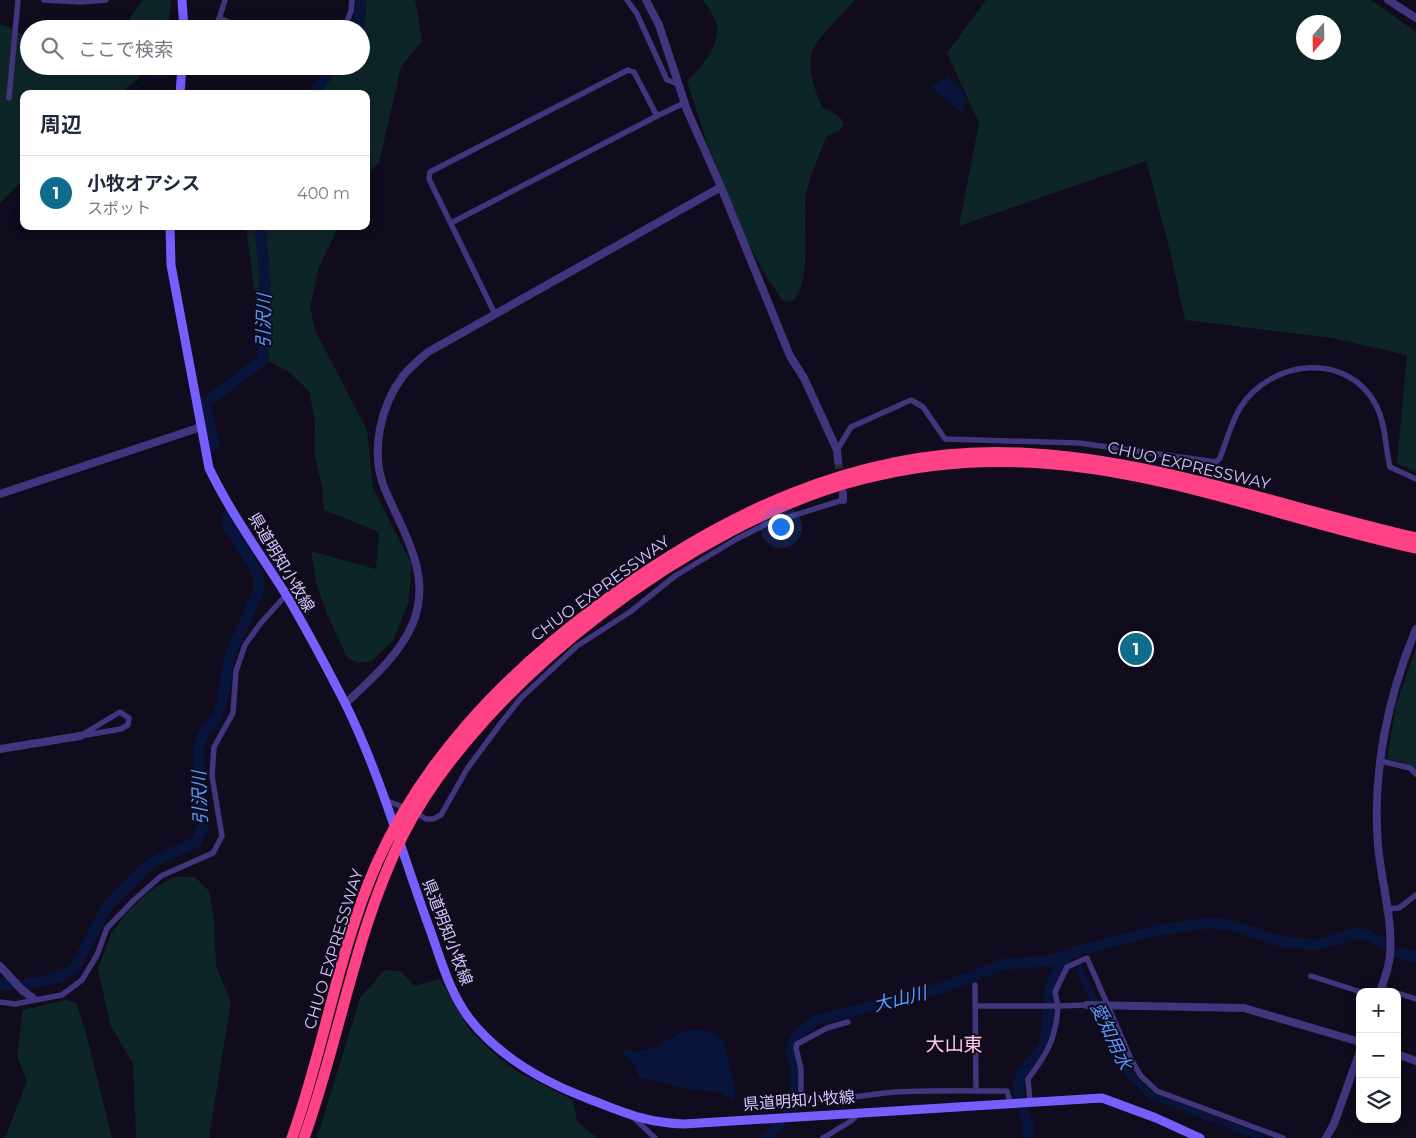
<!DOCTYPE html>
<html lang="ja">
<head>
<meta charset="utf-8">
<style>
	:root { --surface:#fff; --page:#f2f2f3; --text:#1f2937; --muted:#747a83; --line:#e0e1e3; --accent:#116b8b }
	body { margin:0; font-family:Montserrat,"Noto Sans JP",sans-serif; background:var(--page); color:var(--text) }
	.controls { position:absolute; right:15px; bottom:15px; display:grid; overflow:hidden; border-radius:10px; box-shadow:0 2px 12px #0003 }
	.controls button { width:45px; height:45px; display:grid; place-items:center; padding:0; border:0; border-bottom:1px solid var(--line); background:var(--surface); color:var(--text); font:25px sans-serif }
	.compass { position:absolute; left:1296px; top:15px; width:45px; height:45px; border-radius:50%; background:var(--surface); box-shadow:0 2px 12px #0003; rotate:200deg }
	.you { position:absolute; left:780px; top:526px; width:18px; height:18px; margin:-12px; border:4px solid #fff; border-radius:50%; background:#1a73e8; box-shadow:0 0 0 8px #1a73e833 }
	.badge { display:grid; place-items:center; width:32px; height:32px; border-radius:50%; background:var(--accent); color:#fff; font-size:16px; font-weight:700 }
	.pin { position:absolute; translate:-50% -50%; border:2px solid #fff; box-shadow:0 1px 5px #0006 }
	.list { margin:0; padding:0; list-style:none }
	h2 { display:flex; justify-content:space-between; align-items:center; height:65px; margin:0; padding:0 20px; font-size:21px }
	h2 small { font-size:16px; font-weight:400; color:var(--muted) }
	.list li { display:grid; grid-template-columns:32px 1fr auto; gap:15px; align-items:center; box-sizing:border-box; height:75px; padding:0 20px; border-top:1px solid var(--line) }
	.list b { display:block; font-size:19px; white-space:nowrap }
	.list p { margin:0; font-size:16px; white-space:nowrap; color:var(--muted) }
	.list em { font-size:16px; font-style:normal; color:var(--muted) }
	.icon { flex:none; width:28px; height:28px; fill:none; stroke:currentColor; stroke-width:2; stroke-linecap:round; stroke-linejoin:round }
	.map { position:relative; flex:none; width:1416px; height:1138px; overflow:hidden }
	.search { position:absolute; background:var(--surface); box-shadow:0 2px 12px #0003; left:20px; top:20px; width:350px; height:55px; display:flex; align-items:center; gap:12px; box-sizing:border-box; padding:0 18px; border-radius:28px; color:var(--muted); font-size:19px }
	.panel { position:absolute; background:var(--surface); box-shadow:0 2px 12px #0003; left:20px; top:90px; width:350px; height:140px; border-radius:10px }
	.map>svg:first-child { display:block }
</style>
</head>
<body>
<div class="map">
<svg width="1416" height="1138" viewBox="0 0 1416 1138">
	<rect width="100%" height="100%" fill="#100b1d"/>
	<g fill="#0e2527" fill-rule="evenodd">
		<polygon points="142,0 171,0 168,29 123,29"/>
		<polygon points="365,0 415,0 422,41 401,67 379,163 366,174 366,94 316,94 341,66 361,66 361,34 366,14"/>
		<path d="M703,0H854C818,45 795,45 822,107C831,112 841,114 844,125L840,130L826,137C820,154 812,171 807,189C800,216 815,282 791,302L783,301L767,278L747,241L707,143L687,81C701,68 720,46 717,25C715,17 708,7 703,0Z"/>
		<path d="M986,0H1371L1416,32V472L1397,463L1407,355L1332,338L1185,320L1170,251L1146,161L959,226L979,123L947,53ZM1304,22H1334V52H1304Z"/>
		<path d="M0,25C15,27 18,35 29,36V66H152L120,94H24V179L0,203Z"/>
		<polygon points="246,226 339,226 319,267 310,307 315,330 367,430 373,488 412,565 408,603 393,641 372,661 357,663 347,657 327,614 316,583 311,551 376,569 379,532 324,510 322,488 314,451 315,423 309,391 289,372 263,358"/>
		<polygon points="1416,648 1416,771 1401,762 1387,759 1396,705"/>
		<polygon points="173,877 195,877 209,891 214,920 216,966 231,1002 209,1138 136,1138 133,1064 110,1024 98,969 111,934 125,915 147,893"/>
		<polygon points="385,970 400,971 414,986 440,979 469,1029 491,1051 516,1071 573,1100 577,1121 597,1138 317,1138 360,998"/>
		<polygon points="65,1000 76,1003 86,1032 112,1138 3,1138 6,1135 27,1081 17,1056 23,1010"/>
	</g>
	<g fill="#081439">
		<polygon points="948,76 958,85 967,100 961,113 931,86"/>
		<path d="M696,1029C706,1031 718,1032 724,1041L736,1093L734,1101L720,1092L693,1090L692,1092L689,1089L639,1077L633,1062L623,1055L624,1049C658,1059 665,1032 696,1029Z"/>
	</g>
	<g fill="none" stroke-linecap="round" stroke-linejoin="round">
		<g stroke="#081439" stroke-width="2">
			<polyline points="227,29 232,29"/>
			<polyline points="183,74 196,73 201,66"/>
			<polyline points="129,94 149,78 179,74"/>
			<polyline points="0,218 24,196"/>
			<polyline points="744,1101 782,1095 794,1099"/>
		</g>
		<polyline stroke="#081439" stroke-width="7" points="1080,970 1129,1075 1150,1095 1262,1138"/>
		<g stroke="#081439" stroke-width="11">
			<polyline points="358,29 361,0"/>
			<polyline points="314,94 333,66"/>
			<polyline points="214,446 205,403 263,360 265,280 260,226"/>
			<polyline points="1089,948 1158,930 1209,923 1230,925 1283,942 1318,945 1357,933 1368,935 1383,943"/>
			<polyline points="1398,953 1416,957"/>
			<path d="M0,984C22,987 56,981 74,969L108,905L151,863L196,842L204,826L199,786V745L204,733L217,717L222,703L230,655L259,590L258,578L254,567L227,523L228,515"/>
			<path d="M788,1111C799,1095 797,1067 791,1050L797,1035L816,1020L933,991L1005,964L1049,961L1081,950"/>
			<polyline points="767,1138 780,1122"/>
			<path d="M1027,1138C1033,1119 1014,1102 1019,1082C1022,1066 1039,1058 1044,1043C1050,1024 1046,1004 1051,986C1054,976 1061,965 1066,955"/>
		</g>
		<polyline stroke="#2d273f" stroke-width="8" stroke-dasharray="8 4" stroke-linecap="butt" points="838,461 841,481"/>
		<g stroke="#41357d" stroke-width="5.5">
			<polyline points="44,0 81,2 106,0"/>
			<polyline points="627,0 637,14 667,80 679,84"/>
			<polyline points="219,18 246,29"/>
			<polyline points="216,29 225,0"/>
			<polyline points="344,29 351,11 352,0"/>
			<polyline points="9,98 18,0"/>
			<polyline points="451,223 657,116"/>
			<polyline points="495,314 429,179 430,172 628,70 634,72 657,116 684,103"/>
			<path d="M837,450L851,427L911,400L923,407L945,439L1079,443L1216,462L1220,458C1226,442 1231,423 1240,408C1271,359 1349,350 1377,407C1386,425 1385,447 1390,467L1416,479"/>
			<polygon points="120,712 129,718 128,725 121,729 80,736"/>
			<polyline points="1381,761 1410,768 1416,774"/>
			<polyline points="387,801 406,808"/>
			<polyline points="416,813 426,819 433,819 441,815 467,769 501,723 521,698 577,646 630,612 675,576 735,540 766,524 843,500"/>
			<polyline points="1386,909 1399,908 1416,895"/>
			<polyline points="1311,976 1361,992"/>
			<polyline points="975,985 976,1091"/>
			<polyline points="1381,988 1393,992"/>
			<polyline points="1397,993 1416,999"/>
			<polyline points="0,1002 15,1004 62,995 82,980 97,955 107,928 134,900 161,876 213,853 222,836 212,776 214,747 233,713 236,671 245,645 260,624 286,595"/>
			<polyline points="976,1006 1058,1006 1055,992 1067,967 1087,958 1132,1061 1141,1076 1157,1091 1283,1138"/>
			<path d="M848,1022L827,1028L797,1044L796,1048L801,1069V1096C833,1104 863,1094 896,1092C932,1090 970,1091 1007,1091L1010,1102"/>
			<path d="M1030,1101L1028,1079C1047,1054 1056,1039 1058,1006L1087,1005"/>
			<polyline points="632,1116 655,1138"/>
			<polyline points="823,1138 851,1121 858,1114"/>
		</g>
		<g stroke="#41357d" stroke-width="8">
			<polyline points="1388,0 1416,18"/>
			<polyline points="721,187 790,356 804,378 837,450 838,461"/>
			<polyline points="843,493 843,500"/>
			<polyline points="0,494 201,427"/>
			<path d="M345,704C370,680 399,656 413,623C433,573 402,531 384,487C370,451 381,405 403,376C410,367 420,359 428,352L721,187L687,110L659,25L646,0"/>
			<polyline points="0,749 80,736"/>
			<polyline points="0,966 22,990 34,999"/>
			<path d="M1380,992C1384,980 1389,968 1390,955C1393,919 1381,881 1378,845C1372,772 1388,696 1416,629"/>
			<polyline points="1087,1005 1244,1008 1360,1042"/>
			<polyline points="1397,1054 1416,1061"/>
			<polyline points="1326,1138 1334,1124 1360,1051"/>
		</g>
		<g stroke="#765eff" stroke-width="9">
			<polyline points="182,0 184,29"/>
			<polyline points="180,94 182,66"/>
			<path d="M170,226L171,265L209,468C230,512 259,552 285,593C306,628 326,666 345,703C380,774 401,850 428,924C440,956 448,990 469,1018C499,1057 544,1082 589,1099C623,1112 646,1123 684,1124L1102,1098L1156,1118L1200,1138"/>
		</g>
		<g stroke="#ff4285" stroke-width="11">
			<path d="M292,1138C324,1049 338,952 376,865C423,760 501,679 592,610C716,516 860,445 1020,453C1156,459 1284,508 1416,538"/>
			<path d="M304,1138C340,1038 355,931 403,835C481,682 696,521 862,479C924,463 991,458 1054,464C1178,475 1295,522 1416,548"/>
		</g>
	</g>
	<g text-anchor="middle" stroke-width="4" stroke-linejoin="round" paint-order="stroke">
		<g font-size="16" fill="#d4c7ff" stroke="#100b1d">
			<text transform="translate(1189 465) rotate(13)" y="6">CHUO EXPRESSWAY</text>
			<text transform="translate(282 562) rotate(59)" y="6">県道明知小牧線</text>
			<text transform="translate(600 588) rotate(-36)" y="6">CHUO EXPRESSWAY</text>
			<text transform="translate(448 932) rotate(69)" y="6">県道明知小牧線</text>
			<text transform="translate(333 949) rotate(-73)" y="6">CHUO EXPRESSWAY</text>
			<text transform="translate(799 1100) rotate(-4)" y="6">県道明知小牧線</text>
		</g>
		<g font-size="18" font-style="italic" fill="#559bff" stroke="#100b1d">
			<text transform="translate(264 321) rotate(-89)" y="6">引沢川</text>
			<text transform="translate(200 798) rotate(-92)" y="6">引沢川</text>
			<text transform="translate(900 999) rotate(-14)" y="6">大山川</text>
			<text transform="translate(1111 1036) rotate(65)" y="6">愛知用水</text>
		</g>
		<g font-size="19" fill="#ffc9e5" stroke="#100b1d">
			<text x="954" y="1051">大山東</text>
		</g>
	</g>
</svg>
<div class="controls">
<button>+</button>
<button>−</button>
<button><svg class="icon" aria-label="layers" viewBox="0 0 24 24"><path d="M12 4l9 5-9 5-9-5zM3 14l9 5 9-5"/></svg></button>
</div>
<svg class="compass" viewBox="-18 -18 36 36"><path d="M0-13l5 13h-10z" fill="#e53935"/><path d="M0 13l5-13h-10z" fill="#747a83"/></svg>
<div class="you"></div>
<div class="pin badge" style="left:1136px;top:649px">1</div>
<div class="search"><svg class="icon" aria-label="search" viewBox="0 0 24 24"><circle cx="10" cy="10" r="6"/><path d="M15 15l6 6"/></svg>ここで検索</div>
<section class="panel">
<h2>周辺<small></small></h2>
<ul class="list">
<li><span class="badge">1</span><div><b>小牧オアシス</b><p>スポット</p></div><em>400 m</em></li>
</ul>
</section>
</div>
</body>
</html>
